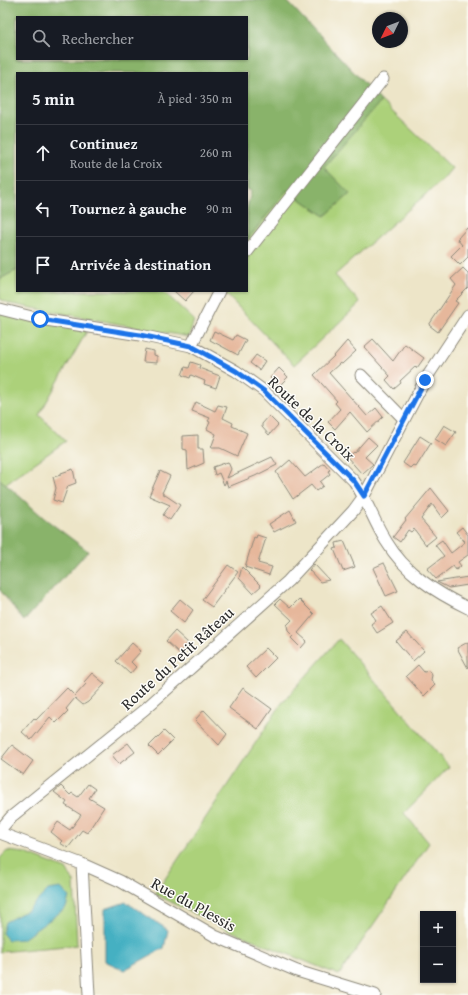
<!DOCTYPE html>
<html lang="fr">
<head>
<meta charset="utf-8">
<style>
	:root { --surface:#171b24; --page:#20242c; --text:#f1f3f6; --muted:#9ea1a6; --line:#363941 }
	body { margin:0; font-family:"Gentium Book Plus",serif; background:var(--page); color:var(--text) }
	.controls { position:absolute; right:12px; bottom:12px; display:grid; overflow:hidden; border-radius:0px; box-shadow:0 1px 3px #0004 }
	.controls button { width:36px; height:36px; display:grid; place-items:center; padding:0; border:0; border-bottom:1px solid var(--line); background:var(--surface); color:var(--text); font:20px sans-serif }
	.compass { position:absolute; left:372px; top:12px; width:36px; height:36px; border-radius:50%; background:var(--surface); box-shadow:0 1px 3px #0004; rotate:227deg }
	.stop { position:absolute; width:12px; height:12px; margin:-9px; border:3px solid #1a73e8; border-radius:50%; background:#fff }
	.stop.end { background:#1a73e8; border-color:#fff; box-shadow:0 1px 4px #0008 }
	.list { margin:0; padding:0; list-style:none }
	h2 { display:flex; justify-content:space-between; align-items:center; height:52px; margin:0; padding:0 16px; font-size:17px }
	h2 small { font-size:13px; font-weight:400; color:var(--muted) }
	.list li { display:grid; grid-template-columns:26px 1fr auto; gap:12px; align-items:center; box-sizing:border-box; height:56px; padding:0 16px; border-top:1px solid var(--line) }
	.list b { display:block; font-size:15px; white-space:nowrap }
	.list p { margin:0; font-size:13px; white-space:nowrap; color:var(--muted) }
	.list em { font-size:13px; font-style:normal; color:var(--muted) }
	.icon { flex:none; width:22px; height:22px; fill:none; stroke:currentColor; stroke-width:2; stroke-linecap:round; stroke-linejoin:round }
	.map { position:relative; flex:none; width:468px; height:995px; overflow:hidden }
	.search { position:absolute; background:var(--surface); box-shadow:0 1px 3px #0004; left:16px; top:16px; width:232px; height:44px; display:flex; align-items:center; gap:10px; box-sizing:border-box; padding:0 14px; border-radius:0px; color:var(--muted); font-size:15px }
	.panel { position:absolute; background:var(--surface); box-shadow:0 1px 3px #0004; left:16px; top:72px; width:232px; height:220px; border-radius:0px }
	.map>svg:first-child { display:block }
</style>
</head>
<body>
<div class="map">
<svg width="468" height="995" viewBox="0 0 468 995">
	<rect width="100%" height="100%" fill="#fdfcf7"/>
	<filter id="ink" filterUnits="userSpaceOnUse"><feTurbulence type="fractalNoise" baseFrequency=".025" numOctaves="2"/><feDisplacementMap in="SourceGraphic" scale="8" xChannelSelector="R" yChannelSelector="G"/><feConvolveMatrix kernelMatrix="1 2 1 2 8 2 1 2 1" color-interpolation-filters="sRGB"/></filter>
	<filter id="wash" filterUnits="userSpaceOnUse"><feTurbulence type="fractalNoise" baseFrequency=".012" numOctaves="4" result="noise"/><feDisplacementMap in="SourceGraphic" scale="16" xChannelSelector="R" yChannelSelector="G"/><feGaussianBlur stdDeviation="0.9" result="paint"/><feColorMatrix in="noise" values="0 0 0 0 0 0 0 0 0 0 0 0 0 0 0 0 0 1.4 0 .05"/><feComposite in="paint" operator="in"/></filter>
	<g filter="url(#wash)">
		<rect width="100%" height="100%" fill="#ede5c8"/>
		<g fill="#acd17a" stroke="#6c7e52">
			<polygon points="381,101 452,168 443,179 335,275 360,303 294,365 223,291 247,291 247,240 287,190 325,216 350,194 323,167"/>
			<polygon points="17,270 17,291 163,291 194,320 189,337 11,304 0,299 0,279"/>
			<polygon points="0,311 87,331 39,415 66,441 5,484 0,479"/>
			<polygon points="339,639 449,767 404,813 429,843 339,975 221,927 155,894 282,703"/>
			<polygon points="7,851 25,853 66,869 74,882 77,945 0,952 0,858"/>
		</g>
		<g fill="#89b36a" stroke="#5a6f4a" fill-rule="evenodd">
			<path d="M0,0H286L381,101L324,167L350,194L325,216L287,190L247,240V208L251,191L247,189V73H17V270L0,279ZM17,17H247V59H17Z"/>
			<polygon points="0,479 44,518 88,551 24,621 0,590"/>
		</g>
		<g fill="#44b0c2" stroke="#386e76">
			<polygon points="61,888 69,897 66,908 23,939 8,940 2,933 5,922 28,910 48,890"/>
			<polygon points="126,902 168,930 164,948 124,970 105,961 105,909"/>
		</g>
		<g id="blocks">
			<g fill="#e6b79b">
				<polygon points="468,227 468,257 460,265 451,256 462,245 457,239"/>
				<polygon points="463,268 468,273 468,288 455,301 458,303 438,332 429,325 456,285 451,279"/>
				<polygon points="174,291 194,291 185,301"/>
				<polygon points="214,331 233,340 236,335 246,340 238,355 210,340"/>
				<polygon points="373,339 393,361 405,344 424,358 417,368 416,366 400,381 401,383 394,389 386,380 390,376 364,347"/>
				<polygon points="347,341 356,351 342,364 340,363 329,373 367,416 376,408 383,417 367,432 350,412 335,429 328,422 340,409 335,403 337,401 314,375 334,356"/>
				<polygon points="145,349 154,351 154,355 157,356 157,363 143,362"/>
				<polygon points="256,355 265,361 259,370 250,363"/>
				<polygon points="191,362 200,365 199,368 220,376 216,388 204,384 205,381 191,375 190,378 182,375 185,367 189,368"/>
				<polygon points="279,368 288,377 279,386 270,378"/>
				<polygon points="196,402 215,411 218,405 227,407 223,418 233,423 232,426 247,433 237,456 220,448 211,448 216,434 207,429 210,422 208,421 210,418 192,411"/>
				<polygon points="269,416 278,425 269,435 262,427 262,424"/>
				<polygon points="444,425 456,432 446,446 435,439"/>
				<polygon points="198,435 198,449 203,449 204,463 188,470 187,450 183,449 183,436"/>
				<polygon points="420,436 431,443 416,467 413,465 410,468 403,463"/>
				<polygon points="368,437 377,445 365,457 373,464 362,474 347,457 353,452 354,453"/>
				<polygon points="272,457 277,465 255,476 228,487 226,481 224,485 219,473 215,475 213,467 228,462 231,469 227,478"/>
				<polygon points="290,460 305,477 324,463 330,470 328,471 330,474 320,482 323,486 316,491 311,485 293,499 276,472"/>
				<polygon points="73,469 76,483 68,486 62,503 53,500 56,488 53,477 61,475 61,473"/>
				<polygon points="160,471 170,476 162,493 180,505 170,520 163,515 170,505 149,496"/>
				<polygon points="431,488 449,511 442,518 432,504 421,519 436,537 426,545 414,529 411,532 408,530 400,542 393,537 406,520 405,519"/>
				<polygon points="290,510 296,521 274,532 269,524"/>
				<polygon points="462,527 468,535 468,555 458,562 461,566 456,570 453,566 436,579 427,569 444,556 435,545 442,540 451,553 465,542 456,532"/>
				<polygon points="257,535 266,538 258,563 272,567 269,575 245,567 254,537 256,538"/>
				<polygon points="344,541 355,567 343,571 334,549 337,548 336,543"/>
				<polygon points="384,563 398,591 386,596 373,568"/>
				<polygon points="314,564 329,580 320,582 309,570"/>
				<polygon points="228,565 238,572 212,607 202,600"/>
				<polygon points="242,567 261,586 253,593 239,578"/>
				<polygon points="468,577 468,585 449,588 437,582"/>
				<polygon points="180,599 193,610 184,623 170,611"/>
				<polygon points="280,599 290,608 299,599 314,614 298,633 307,641 301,648 291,638 293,636 288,631 287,625 292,620 275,604"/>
				<polygon points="382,606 393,623 377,633 371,624 376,620 371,613"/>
				<polygon points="175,631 188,643 179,653 166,641"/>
				<polygon points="407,632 424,651 413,661 396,641"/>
				<polygon points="468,642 468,668 457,648"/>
				<polygon points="132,643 141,651 131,662 136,667 130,674 116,661"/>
				<polygon points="266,648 276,658 256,678 246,667"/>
				<polygon points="418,665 424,672 429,671 432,675 431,680 435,685 424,696 406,676"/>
				<polygon points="92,673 105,684 88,702 83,705 75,698 66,709 68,711 56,723 50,717 31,740 22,732 34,718 36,720 67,688 75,696 86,684 84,682"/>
				<polygon points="243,688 272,709 258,729 229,708"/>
				<polygon points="204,710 227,734 219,745 195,720"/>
				<polygon points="164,731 173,740 158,755 149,746"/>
				<polygon points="128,743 135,752 119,764 112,755"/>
				<polygon points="12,745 33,761 23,775 1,759"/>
				<polygon points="88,784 95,789 89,798 104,807 87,833 82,830 68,848 60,843 62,841 51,832 58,822 70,830 81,815 65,805 67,802 54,792 61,786 70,795 72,793 78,797"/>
			</g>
		</g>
	</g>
	<g filter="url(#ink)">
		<use href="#blocks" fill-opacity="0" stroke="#8c887a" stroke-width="1"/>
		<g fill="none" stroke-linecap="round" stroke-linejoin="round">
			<g stroke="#8c887a" stroke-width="13">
				<g id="minor">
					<polyline points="247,252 383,79"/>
					<path d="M0,309L40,319L140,335L191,346L236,371L264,391L354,481C367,500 374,522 386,541C405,573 435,592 468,608"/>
					<polyline points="191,346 219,291"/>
					<polyline points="361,375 404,419"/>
					<polyline points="0,830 11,817 145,709 288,581 353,511 364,496 425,380 468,315"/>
					<polyline points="0,833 82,864 120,881 215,936 297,971 375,995"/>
					<polyline points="82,864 89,995"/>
				</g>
			</g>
			<use href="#minor" stroke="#fff" stroke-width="11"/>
		</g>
	</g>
	<g fill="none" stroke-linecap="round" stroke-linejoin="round" filter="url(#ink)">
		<polyline stroke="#1a73e8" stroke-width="5" points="40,319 140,335 191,346 236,371 264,391 354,481 364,496 425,380"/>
	</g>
	<g text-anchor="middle" stroke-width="3" stroke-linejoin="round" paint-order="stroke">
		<g font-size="16" fill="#2b2b2b" stroke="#fdfcf7">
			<text transform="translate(312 418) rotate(44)" y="6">Route de la Croix</text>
			<text transform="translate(177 658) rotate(-42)" y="6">Route du Petit Râteau</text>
			<text transform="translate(194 904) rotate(29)" y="6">Rue du Plessis</text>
		</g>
	</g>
</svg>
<div class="controls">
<button>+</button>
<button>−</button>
</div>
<svg class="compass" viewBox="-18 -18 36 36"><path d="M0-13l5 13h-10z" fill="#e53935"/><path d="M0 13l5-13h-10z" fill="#9ea1a6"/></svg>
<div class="stop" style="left:40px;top:319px"></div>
<div class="stop end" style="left:425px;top:380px"></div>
<div class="search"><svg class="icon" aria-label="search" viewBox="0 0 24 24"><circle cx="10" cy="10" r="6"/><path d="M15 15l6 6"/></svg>Rechercher</div>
<section class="panel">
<h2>5 min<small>À pied · 350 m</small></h2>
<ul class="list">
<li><svg class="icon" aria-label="ahead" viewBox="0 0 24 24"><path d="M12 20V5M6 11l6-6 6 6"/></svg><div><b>Continuez</b><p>Route de la Croix</p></div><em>260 m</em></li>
<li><svg class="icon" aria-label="left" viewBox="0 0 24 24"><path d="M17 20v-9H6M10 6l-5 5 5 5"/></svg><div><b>Tournez à gauche</b></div><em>90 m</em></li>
<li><svg class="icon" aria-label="arrive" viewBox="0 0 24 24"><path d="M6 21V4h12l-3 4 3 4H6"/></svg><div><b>Arrivée à destination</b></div></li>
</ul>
</section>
</div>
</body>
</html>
